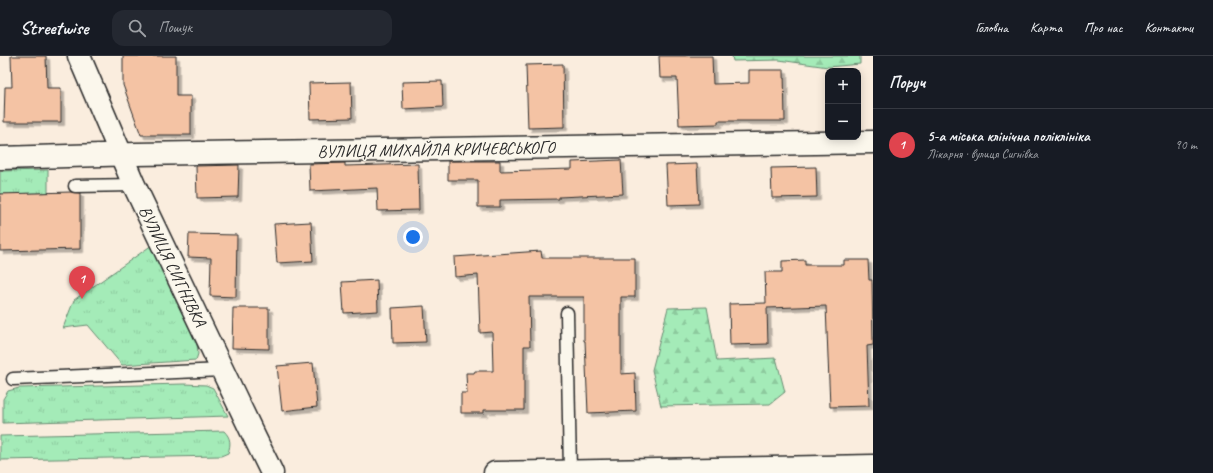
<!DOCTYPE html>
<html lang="uk">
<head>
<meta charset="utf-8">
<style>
	:root { --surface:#171b24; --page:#242831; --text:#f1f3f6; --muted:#9ea1a6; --line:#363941; --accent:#1f6fb2 }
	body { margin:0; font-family:Caveat,sans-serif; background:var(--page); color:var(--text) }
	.controls { position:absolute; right:12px; top:12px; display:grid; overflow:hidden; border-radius:8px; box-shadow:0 2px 10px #0003 }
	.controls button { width:36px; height:36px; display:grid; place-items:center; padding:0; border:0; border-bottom:1px solid var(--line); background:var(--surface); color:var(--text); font:20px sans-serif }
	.you { position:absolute; left:413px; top:181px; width:14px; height:14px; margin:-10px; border:3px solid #fff; border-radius:50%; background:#1a73e8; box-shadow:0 0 0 6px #1a73e833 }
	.badge { display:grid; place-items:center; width:26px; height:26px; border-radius:50%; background:var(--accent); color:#fff; font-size:13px; font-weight:700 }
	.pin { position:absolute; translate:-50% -33px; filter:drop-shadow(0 1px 2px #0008) }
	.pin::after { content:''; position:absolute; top:21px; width:14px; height:12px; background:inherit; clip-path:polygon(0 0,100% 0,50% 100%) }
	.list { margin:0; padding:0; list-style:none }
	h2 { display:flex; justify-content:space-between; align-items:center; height:52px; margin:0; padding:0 16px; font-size:17px }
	h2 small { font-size:13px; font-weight:400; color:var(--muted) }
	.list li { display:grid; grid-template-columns:26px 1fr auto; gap:12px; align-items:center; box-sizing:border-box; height:72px; padding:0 16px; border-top:1px solid var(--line) }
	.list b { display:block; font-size:15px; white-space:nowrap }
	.list p { margin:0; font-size:13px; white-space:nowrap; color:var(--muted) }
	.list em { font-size:13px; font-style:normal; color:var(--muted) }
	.icon { flex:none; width:22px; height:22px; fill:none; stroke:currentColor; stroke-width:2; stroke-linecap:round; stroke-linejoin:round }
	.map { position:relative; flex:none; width:873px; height:417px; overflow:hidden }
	header { display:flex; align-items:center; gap:24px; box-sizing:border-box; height:56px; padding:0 20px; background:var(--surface); border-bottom:1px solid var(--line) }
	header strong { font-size:19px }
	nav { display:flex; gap:22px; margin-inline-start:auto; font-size:14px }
	.search { width:280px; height:36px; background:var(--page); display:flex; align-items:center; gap:10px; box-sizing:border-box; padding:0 14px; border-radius:12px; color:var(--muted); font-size:15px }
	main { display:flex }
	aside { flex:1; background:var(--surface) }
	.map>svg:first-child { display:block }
</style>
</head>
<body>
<header>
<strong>Streetwise</strong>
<div class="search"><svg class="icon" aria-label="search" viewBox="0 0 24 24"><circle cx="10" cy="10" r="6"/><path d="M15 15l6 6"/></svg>Пошук</div>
<nav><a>Головна</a><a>Карта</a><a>Про нас</a><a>Контакти</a></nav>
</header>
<main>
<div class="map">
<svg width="873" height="417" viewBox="0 0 873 417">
	<defs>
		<pattern id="grass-tufts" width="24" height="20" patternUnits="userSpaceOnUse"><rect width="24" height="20" fill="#a4ebb8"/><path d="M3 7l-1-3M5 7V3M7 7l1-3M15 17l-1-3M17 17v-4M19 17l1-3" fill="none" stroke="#8dca9e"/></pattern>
		<pattern id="forest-firs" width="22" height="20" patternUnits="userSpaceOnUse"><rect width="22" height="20" fill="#a4ebb8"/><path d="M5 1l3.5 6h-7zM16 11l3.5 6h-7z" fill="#8dca9e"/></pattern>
		<filter id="shadow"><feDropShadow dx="3.5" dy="3.5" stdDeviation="0" flood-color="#0004"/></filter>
	</defs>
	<rect width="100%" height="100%" fill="#faedde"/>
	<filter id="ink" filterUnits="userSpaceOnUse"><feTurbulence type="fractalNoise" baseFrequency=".025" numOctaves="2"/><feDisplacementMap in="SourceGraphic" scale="8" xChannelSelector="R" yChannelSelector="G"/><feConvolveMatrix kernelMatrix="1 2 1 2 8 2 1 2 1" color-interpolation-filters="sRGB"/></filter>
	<g filter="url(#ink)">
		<g fill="url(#grass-tufts)" stroke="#688b72">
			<polygon points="48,114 48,137 0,138 0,115"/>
			<polygon points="152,189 197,288 198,298 196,304 122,309 88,269 63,272 74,244"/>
			<polygon points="184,328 206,329 213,332 228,360 3,367 3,343 8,335 19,332"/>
			<path d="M224,375C231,382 231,388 228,397L221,400L0,404V380Z"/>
		</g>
		<g fill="url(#forest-firs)" stroke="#688b72">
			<polygon points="732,0 860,0 860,8 828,11 779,4 733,5"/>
			<polygon points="707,251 717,305 776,302 785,336 770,348 661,350 652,314 668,252"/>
		</g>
		<g fill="#f4c3a4" stroke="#2b2b2b" filter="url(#shadow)">
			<polygon points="11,0 46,0 47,32 61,32 61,66 4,66 5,31 12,31"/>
			<polygon points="123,0 176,0 176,40 191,40 191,79 141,79 123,29"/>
			<polygon points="659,0 712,0 713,28 749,27 749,14 784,14 785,65 718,65 718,68 679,69 677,22 660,22"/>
			<polygon points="563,8 564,71 528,72 526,9"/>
			<polygon points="442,25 443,51 403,53 402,26"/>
			<polygon points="351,26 352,62 310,63 309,27"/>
			<polygon points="621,104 623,138 559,141 559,143 500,144 500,151 478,151 478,124 448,124 448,105 500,105 500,115 572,113 572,106"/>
			<polygon points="345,107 345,110 418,108 419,154 378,155 377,132 310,135 309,108"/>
			<polygon points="697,108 699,148 668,149 666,109"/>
			<polygon points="239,109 238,141 197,142 196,110"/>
			<polygon points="816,111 817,141 772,142 771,112"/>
			<polygon points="71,136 80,137 80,193 0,195 0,138"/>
			<polygon points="311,166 313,205 277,207 274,168"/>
			<polygon points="189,178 237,179 236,241 210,240 211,202 188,201"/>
			<polygon points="541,195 542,202 635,202 635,241 621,241 621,318 635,317 636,355 588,357 585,285 584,285 584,241 529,241 530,290 524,290 524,354 484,354 484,357 461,357 461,337 467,337 466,317 474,317 475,315 493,315 492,276 480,277 478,219 455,221 454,201"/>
			<polygon points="805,204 805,209 844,209 844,204 868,204 869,224 872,224 873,284 873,289 867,290 869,350 830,351 826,250 767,252 768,288 730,289 729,248 766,247 765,216 782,216 782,205"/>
			<polygon points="377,224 378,255 344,257 342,226"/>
			<polygon points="424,250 426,286 393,287 392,252"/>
			<polygon points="233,252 269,252 269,293 232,292"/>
			<polygon points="313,307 317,351 282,355 277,310"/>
		</g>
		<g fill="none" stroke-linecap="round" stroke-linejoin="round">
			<g stroke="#2b2b2b" stroke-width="15">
				<g id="service">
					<polyline points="75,130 134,129"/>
					<polyline points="567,257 570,416"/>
					<polyline points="13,323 223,314"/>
				</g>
			</g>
			<g stroke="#2b2b2b" stroke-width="25">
				<polyline id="minor" points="0,102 136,98 873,86"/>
			</g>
			<g stroke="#2b2b2b" stroke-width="25">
				<polyline id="tertiary" points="79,0 134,129 251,374 272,417"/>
			</g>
			<g stroke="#2b2b2b" stroke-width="25">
				<polyline id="secondary" points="495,417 873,410"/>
			</g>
			<use href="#service" stroke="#fbf7ec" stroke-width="12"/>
			<use href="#minor" stroke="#fbf7ec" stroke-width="22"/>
			<use href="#tertiary" stroke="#fbf7ec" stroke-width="22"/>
			<use href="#secondary" stroke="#fbf7ec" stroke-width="22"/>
		</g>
	</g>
	<g text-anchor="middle" stroke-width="3" stroke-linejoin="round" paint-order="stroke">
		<g font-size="17" fill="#2b2b2b" stroke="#fbf7ec">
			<text transform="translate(436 93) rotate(-1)" y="6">ВУЛИЦЯ МИХАЙЛА КРИЧЕВСЬКОГО</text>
			<text transform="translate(173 210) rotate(64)" y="6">ВУЛИЦЯ СИГНІВКА</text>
		</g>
	</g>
</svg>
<div class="controls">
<button>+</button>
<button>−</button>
</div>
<div class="you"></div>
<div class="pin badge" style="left:82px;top:243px;background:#e0444e">1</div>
</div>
<aside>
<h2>Поруч<small></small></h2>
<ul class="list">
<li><span class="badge" style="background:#e0444e">1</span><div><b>5-а міська клінічна поліклініка</b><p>Лікарня · вулиця Сигнівка</p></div><em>90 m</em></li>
</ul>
</aside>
</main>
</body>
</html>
